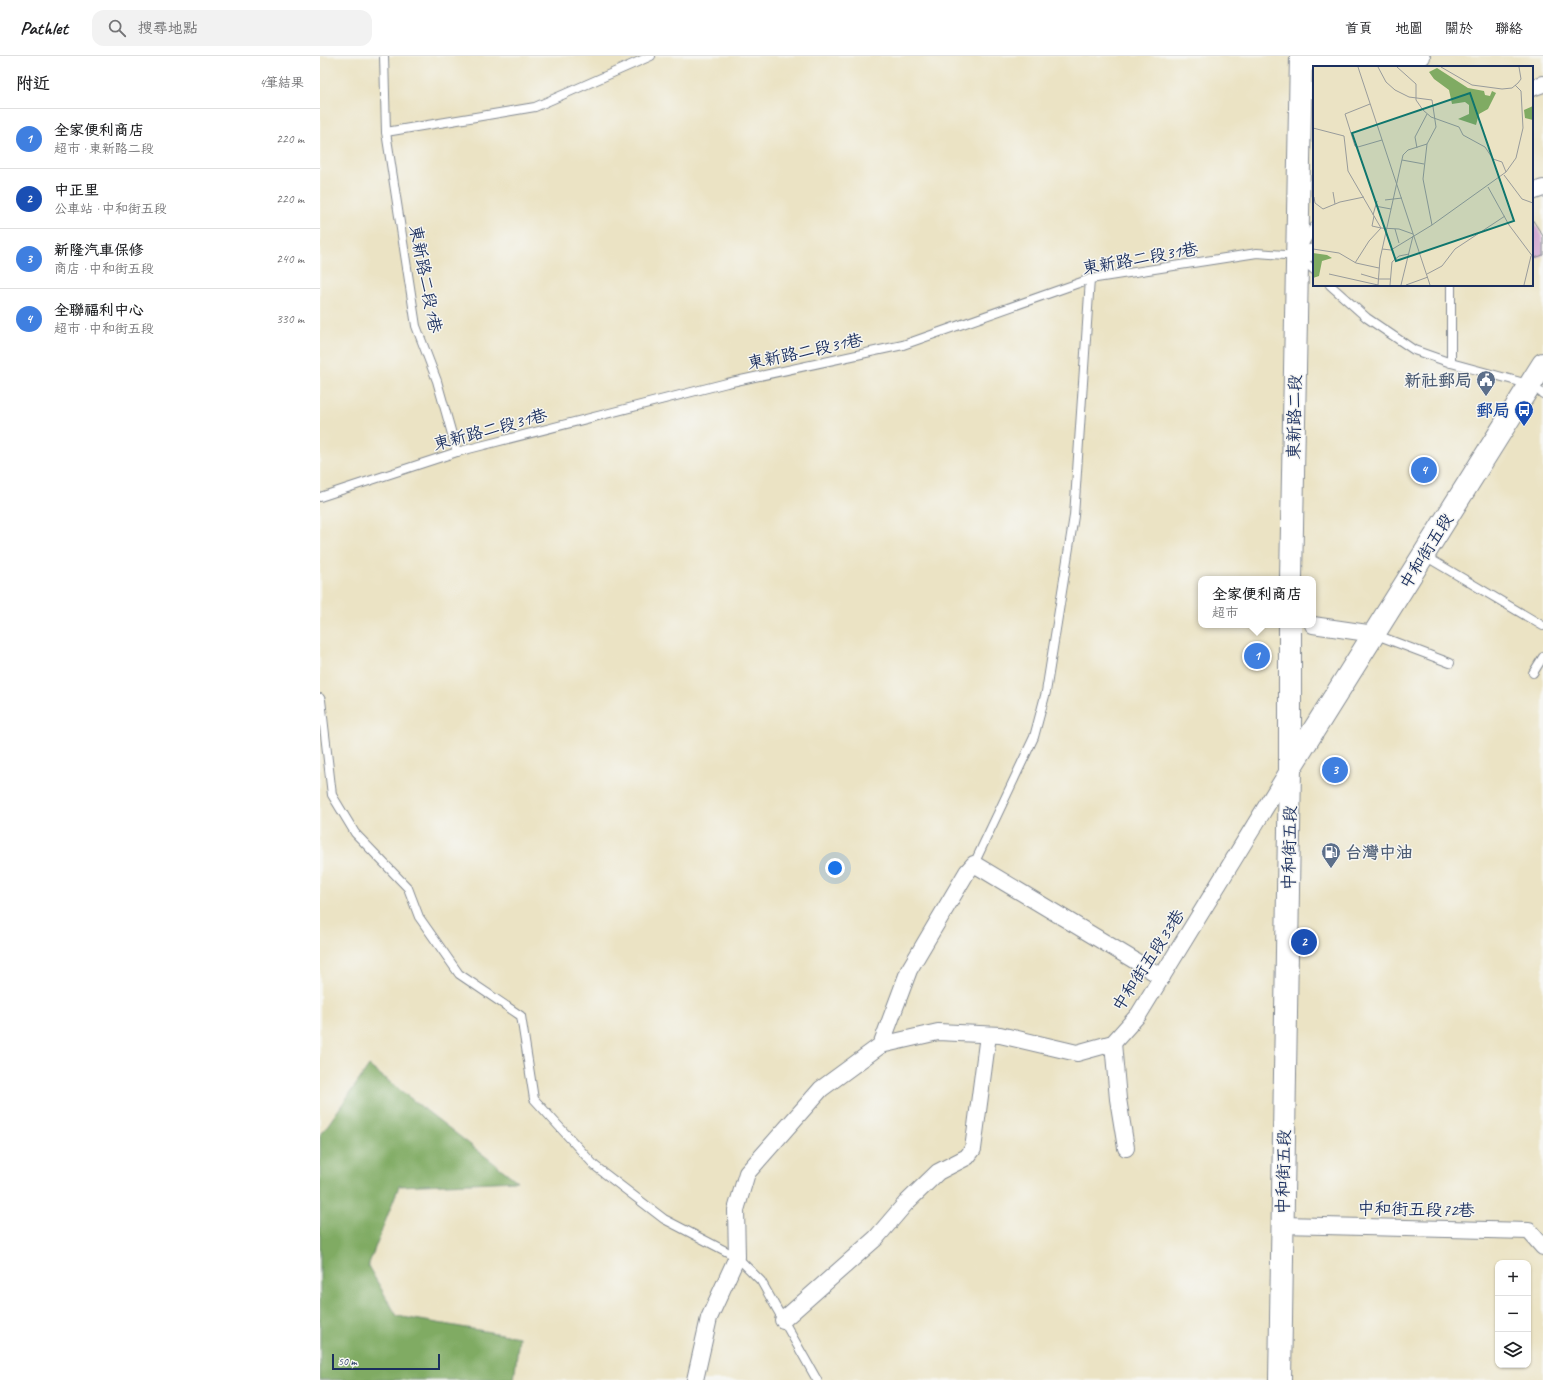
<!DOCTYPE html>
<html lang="zh-TW">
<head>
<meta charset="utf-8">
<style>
	:root { --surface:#fff; --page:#f2f2f2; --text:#202124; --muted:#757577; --line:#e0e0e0; --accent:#0f766e }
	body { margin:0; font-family:Caveat,"LXGW WenKai TC",sans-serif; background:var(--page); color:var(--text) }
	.controls { position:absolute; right:12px; bottom:12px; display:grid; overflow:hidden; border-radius:8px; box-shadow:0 1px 3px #0004 }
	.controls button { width:36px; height:36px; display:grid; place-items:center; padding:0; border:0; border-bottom:1px solid var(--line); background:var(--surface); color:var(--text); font:20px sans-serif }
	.scale { position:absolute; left:12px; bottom:10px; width:108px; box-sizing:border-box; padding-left:4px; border:2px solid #1b2f5e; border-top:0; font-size:11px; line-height:14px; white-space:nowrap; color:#1b2f5e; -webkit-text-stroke:3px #f6f6f2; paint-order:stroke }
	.you { position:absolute; left:515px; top:812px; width:14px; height:14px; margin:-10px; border:3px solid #fff; border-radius:50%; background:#1a73e8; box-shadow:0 0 0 6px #1a73e833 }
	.badge { display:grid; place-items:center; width:26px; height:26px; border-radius:50%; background:var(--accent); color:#fff; font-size:13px; font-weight:700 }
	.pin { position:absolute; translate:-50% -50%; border:2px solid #fff; box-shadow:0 1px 4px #0006 }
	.popup { position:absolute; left:878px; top:520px; width:118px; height:52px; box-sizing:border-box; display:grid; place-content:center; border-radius:8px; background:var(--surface); filter:drop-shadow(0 1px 3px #0005); font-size:13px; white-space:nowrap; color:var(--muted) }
	.popup b { font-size:15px; color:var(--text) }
	.popup::after { content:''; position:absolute; left:50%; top:100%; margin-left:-8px; border:8px solid transparent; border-top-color:var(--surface) }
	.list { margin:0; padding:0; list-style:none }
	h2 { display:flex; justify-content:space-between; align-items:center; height:52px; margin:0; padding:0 16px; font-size:17px }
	h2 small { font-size:13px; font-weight:400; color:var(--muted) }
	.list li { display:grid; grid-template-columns:26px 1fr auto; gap:12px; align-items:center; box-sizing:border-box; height:60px; padding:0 16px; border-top:1px solid var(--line) }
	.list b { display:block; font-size:15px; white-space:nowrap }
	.list p { margin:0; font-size:13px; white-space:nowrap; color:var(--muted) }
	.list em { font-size:13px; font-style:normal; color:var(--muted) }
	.icon { flex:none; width:22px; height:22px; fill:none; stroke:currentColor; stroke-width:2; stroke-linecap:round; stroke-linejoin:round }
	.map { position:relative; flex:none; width:1223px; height:1324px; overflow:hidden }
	header { display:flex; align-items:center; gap:24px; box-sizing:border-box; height:56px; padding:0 20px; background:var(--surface); border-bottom:1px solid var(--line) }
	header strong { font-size:19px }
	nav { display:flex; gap:22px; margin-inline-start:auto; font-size:14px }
	.search { width:280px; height:36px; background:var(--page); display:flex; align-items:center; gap:10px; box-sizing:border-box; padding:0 14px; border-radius:12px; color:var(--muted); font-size:15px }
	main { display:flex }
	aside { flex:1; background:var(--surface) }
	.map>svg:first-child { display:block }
</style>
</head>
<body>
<header>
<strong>Pathlet</strong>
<div class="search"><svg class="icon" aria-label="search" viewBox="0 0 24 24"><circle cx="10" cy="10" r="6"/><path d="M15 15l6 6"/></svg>搜尋地點</div>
<nav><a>首頁</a><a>地圖</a><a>關於</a><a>聯絡</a></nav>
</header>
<main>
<aside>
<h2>附近<small>4筆結果</small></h2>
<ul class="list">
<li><span class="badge" style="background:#3f7fe0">1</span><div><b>全家便利商店</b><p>超市 · 東新路二段</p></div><em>220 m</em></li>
<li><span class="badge" style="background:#1a4fb4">2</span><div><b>中正里</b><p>公車站 · 中和街五段</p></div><em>220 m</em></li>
<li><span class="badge" style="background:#3f7fe0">3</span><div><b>新隆汽車保修</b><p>商店 · 中和街五段</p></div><em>240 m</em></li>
<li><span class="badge" style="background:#3f7fe0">4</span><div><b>全聯福利中心</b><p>超市 · 中和街五段</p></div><em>330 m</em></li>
</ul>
</aside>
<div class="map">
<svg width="1223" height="1324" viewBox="0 0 1223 1324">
	<rect width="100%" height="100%" fill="#f6f6f2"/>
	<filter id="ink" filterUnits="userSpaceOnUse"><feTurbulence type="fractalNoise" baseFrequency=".025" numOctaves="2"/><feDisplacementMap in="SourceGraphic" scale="8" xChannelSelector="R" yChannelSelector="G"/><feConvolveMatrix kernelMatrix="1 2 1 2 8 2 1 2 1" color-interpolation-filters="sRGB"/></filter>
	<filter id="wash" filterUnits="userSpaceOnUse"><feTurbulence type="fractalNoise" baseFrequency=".012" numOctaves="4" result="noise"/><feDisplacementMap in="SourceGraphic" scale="16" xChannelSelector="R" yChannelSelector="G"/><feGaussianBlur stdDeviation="0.9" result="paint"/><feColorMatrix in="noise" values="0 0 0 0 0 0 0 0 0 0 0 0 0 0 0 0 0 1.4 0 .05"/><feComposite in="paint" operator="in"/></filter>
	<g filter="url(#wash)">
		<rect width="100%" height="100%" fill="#ebe3c4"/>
		<polygon fill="#80ab63" stroke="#4e6d60" points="49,1010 197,1125 79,1130 48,1210 77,1260 199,1281 194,1324 0,1324 0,1080"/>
		<g id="blocks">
			<polygon fill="#d1a9d0" points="1212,163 1223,180 1223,199 1212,203"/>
		</g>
	</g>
	<g filter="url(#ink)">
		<use href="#blocks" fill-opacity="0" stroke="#838991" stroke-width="1"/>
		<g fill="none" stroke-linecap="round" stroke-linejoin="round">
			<g stroke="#838991" stroke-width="10">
				<g id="lane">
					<polyline points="64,0 66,76 96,270 117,325 137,396"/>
					<polyline points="66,76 215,51 331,0"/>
					<polyline points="984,188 994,171"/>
					<polyline points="980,202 994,214"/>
					<polyline points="1010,229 1047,262 1094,294 1131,307 1211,329 1223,338"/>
					<polyline points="1131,307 1131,229"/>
					<polyline points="0,441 137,396 407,327 583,289 770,223 937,197 977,200"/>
					<polyline points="1105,500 1223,570"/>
					<polyline points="1054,578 1130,607"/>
					<polyline points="1213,617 1223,601"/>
					<polyline points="0,642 1,644 12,739 35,777 88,832 99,861 139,918 201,960 214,1043 275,1110 344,1163 417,1201 441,1225 497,1324"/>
					<polyline points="654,808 714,681 726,636 754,460 770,223"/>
				</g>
			</g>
			<g stroke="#838991" stroke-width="18">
				<g id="street">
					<polyline points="981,7 1102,1"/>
					<polyline points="1212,32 1223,28"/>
					<polyline points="1212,136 1223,132"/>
					<polyline points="978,200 994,196"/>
					<polyline points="993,569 1054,578"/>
					<polyline points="793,987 798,1043 806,1092"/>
					<polyline points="561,989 589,914 647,816 654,808 842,921"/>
					<polyline points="962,1169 1209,1175 1223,1191"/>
					<polyline points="463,1264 556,1182 586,1147 618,1116 647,1101 653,1093 668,979"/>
					<polyline points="375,1324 389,1262 417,1201 416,1154 427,1117 501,1033 561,989 618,976 680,979 757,997 793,987 819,958 969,713"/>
				</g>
			</g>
			<g stroke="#838991" stroke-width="24">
				<g id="secondary">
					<polyline points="971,523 981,0"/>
					<polyline points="970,712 1223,308"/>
					<polyline points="960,1324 970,712 970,569"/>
				</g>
			</g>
			<use href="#lane" stroke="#fff" stroke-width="8"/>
			<use href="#street" stroke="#fff" stroke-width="16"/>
			<use href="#secondary" stroke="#fff" stroke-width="22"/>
		</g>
	</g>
	<defs>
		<g id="civic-pin" transform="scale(1)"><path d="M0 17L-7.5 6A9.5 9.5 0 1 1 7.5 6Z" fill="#5c6f8a" stroke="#f6f6f2"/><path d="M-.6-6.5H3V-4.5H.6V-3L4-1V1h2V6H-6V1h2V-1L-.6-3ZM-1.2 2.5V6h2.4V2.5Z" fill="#fff"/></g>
		<g id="bus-pin" transform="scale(1)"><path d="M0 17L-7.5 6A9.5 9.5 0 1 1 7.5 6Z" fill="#1a4fb4" stroke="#f6f6f2"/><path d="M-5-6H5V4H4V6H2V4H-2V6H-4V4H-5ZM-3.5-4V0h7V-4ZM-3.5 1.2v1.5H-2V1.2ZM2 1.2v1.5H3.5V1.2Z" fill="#fff"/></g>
		<g id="fuel-pin" transform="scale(1)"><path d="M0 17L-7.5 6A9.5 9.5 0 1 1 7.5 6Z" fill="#5c6f8a" stroke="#f6f6f2"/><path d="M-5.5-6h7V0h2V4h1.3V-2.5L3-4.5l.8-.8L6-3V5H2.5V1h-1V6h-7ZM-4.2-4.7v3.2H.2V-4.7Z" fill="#fff"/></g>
	</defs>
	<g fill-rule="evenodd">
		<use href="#civic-pin" x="1166" y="324"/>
		<use href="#bus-pin" x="1204" y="354"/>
		<use href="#fuel-pin" x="1011" y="796"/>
	</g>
	<g text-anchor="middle" stroke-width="3" stroke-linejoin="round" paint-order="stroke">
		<g font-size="17" fill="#1b2f5e" stroke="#f6f6f2">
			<text transform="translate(820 202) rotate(-10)" y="6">東新路二段31巷</text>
			<text transform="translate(106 223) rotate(79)" y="6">東新路二段1巷</text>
			<text transform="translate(485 295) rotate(-12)" y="6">東新路二段31巷</text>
			<text transform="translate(974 361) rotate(-89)" y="6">東新路二段</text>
			<text transform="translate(170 373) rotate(-15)" y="6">東新路二段31巷</text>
			<text transform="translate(1106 495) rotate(-58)" y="6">中和街五段</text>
			<text transform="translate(969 792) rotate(-89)" y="6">中和街五段</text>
			<text transform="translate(828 904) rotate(-57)" y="6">中和街五段33巷</text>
			<text transform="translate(963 1116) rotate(-89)" y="6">中和街五段</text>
			<text transform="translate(1096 1153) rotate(1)" y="6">中和街五段72巷</text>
		</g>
		<g font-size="17" font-weight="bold" fill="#4e5e75" stroke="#f6f6f2" text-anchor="end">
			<text x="1152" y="330">新社郵局</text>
			<text x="1025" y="802" text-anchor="start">台灣中油</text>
		</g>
		<g font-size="17" font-weight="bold" fill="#164399" stroke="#f6f6f2" text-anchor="end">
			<text x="1190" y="360">郵局</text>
		</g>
	</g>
	<g transform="translate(993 10)">
		<rect width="220" height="220" fill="#ebe3c4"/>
		<path d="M124,2L155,22L171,25L172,29L177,30L179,25L183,27L175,43L166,48L163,59L145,53L156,48V39L152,36L139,38L136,24L121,13L116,6ZM220,40V54L212,52L211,44ZM0,187L14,189L19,192L9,195L6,210L0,212Z" fill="#80ab63"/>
		<path fill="none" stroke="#989b9b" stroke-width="1" d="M45,1L117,219M128,1L159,19L189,23L199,22L205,17L208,13L206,1M57,38L32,48L42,80L45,81L69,74M0,62L31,70L35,105L68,162M114,78L110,113L119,159M104,82L102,71L114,48M89,94L111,98M193,106L203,92L210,62L208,25L202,19M191,109L209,133L220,137M175,121L196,159L220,191M20,126L22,138M1,131L2,137L10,143L27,136L51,131M72,134L89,132M62,140L78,143M60,149L64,135M61,150L59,160L68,162M82,163L86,177M0,183L26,187L43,197L66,202M69,183L78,184L119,159L193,106L189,96L180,93L172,81L150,69L146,61L118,51L110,44L103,34V18L84,1M42,197L56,175L68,162L86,163L100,168M16,208L65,219M48,208L65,213H77M114,208L129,200L142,183L192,150M65,219L67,193L90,89L95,84L114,78L123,61L119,34L96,31L82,24L73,16L65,1M77,219L79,196L86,190L96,188M88,219L100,170M93,219L115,211M211,219L218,190"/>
		<path fill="#0f766e" fill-opacity="0.15" stroke="#0f766e" stroke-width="2" d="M157,27L201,155L83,195L39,67Z"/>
		<rect width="220" height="220" fill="none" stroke="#1b2f5e" stroke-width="2"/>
	</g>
</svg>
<div class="controls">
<button>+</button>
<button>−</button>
<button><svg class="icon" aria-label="layers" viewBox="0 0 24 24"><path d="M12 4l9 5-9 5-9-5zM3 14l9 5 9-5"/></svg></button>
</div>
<div class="scale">50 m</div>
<div class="you"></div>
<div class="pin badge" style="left:937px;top:600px;background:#3f7fe0">1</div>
<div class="popup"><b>全家便利商店</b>超市</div>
<div class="pin badge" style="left:984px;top:886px;background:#1a4fb4">2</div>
<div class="pin badge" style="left:1015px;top:714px;background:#3f7fe0">3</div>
<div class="pin badge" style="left:1104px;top:414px;background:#3f7fe0">4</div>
</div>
</main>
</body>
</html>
